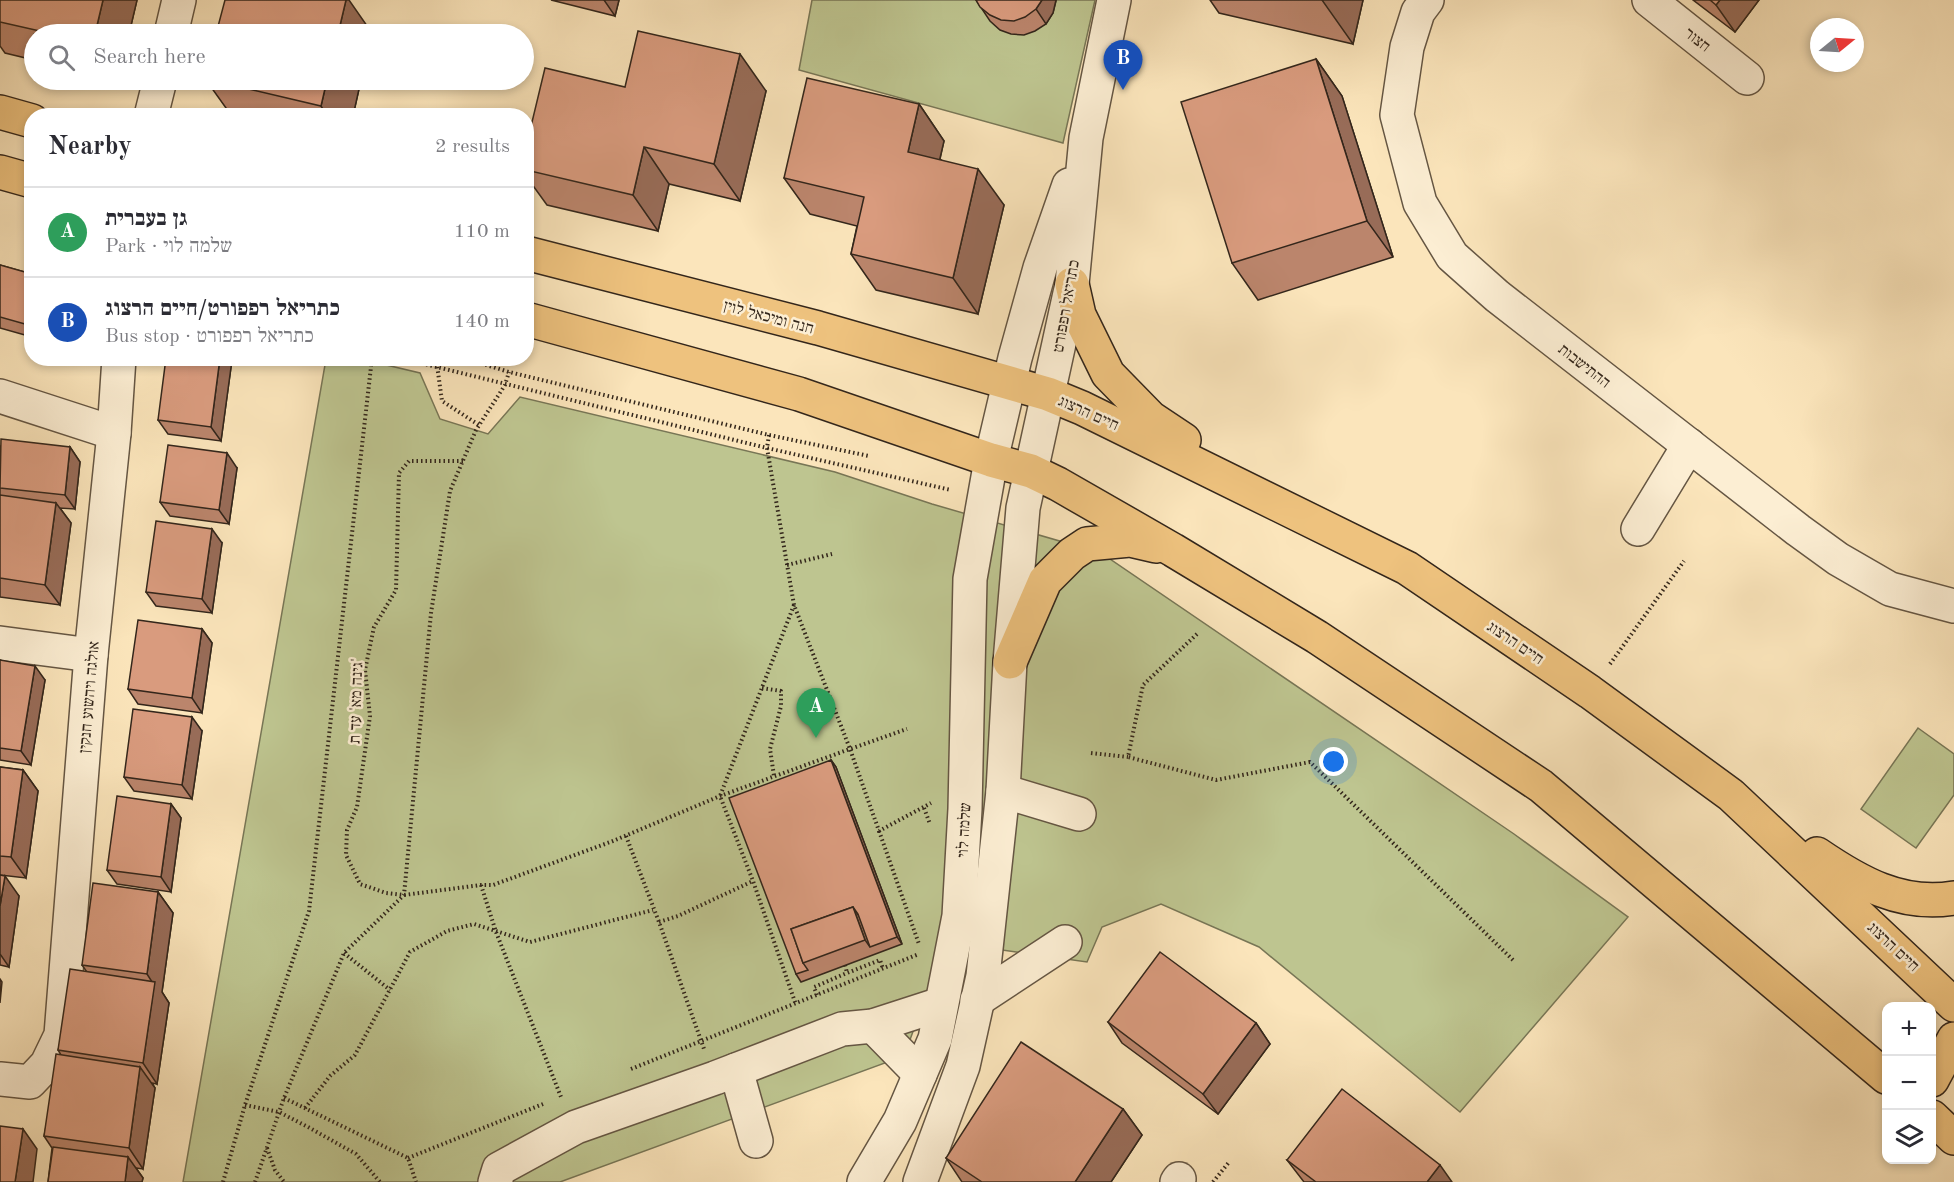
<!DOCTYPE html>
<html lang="en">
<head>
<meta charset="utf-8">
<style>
	:root { --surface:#fff; --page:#f2f2f3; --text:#2b2b33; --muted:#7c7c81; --line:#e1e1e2; --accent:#2563eb }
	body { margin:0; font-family:"Old Standard TT","Frank Ruhl Libre",serif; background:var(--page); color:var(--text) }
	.controls { position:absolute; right:18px; bottom:18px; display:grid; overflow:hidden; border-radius:12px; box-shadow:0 3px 9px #0003 }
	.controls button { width:54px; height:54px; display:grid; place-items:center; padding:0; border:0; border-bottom:2px solid var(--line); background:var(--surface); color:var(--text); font:30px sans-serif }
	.compass { position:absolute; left:1810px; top:18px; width:54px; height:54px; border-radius:50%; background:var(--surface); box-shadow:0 3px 9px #0003; rotate:72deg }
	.you { position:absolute; left:1334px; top:762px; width:21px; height:21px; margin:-15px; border:4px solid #fff; border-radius:50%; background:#1a73e8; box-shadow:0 0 0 9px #1a73e833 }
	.badge { display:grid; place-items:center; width:39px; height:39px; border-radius:50%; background:var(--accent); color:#fff; font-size:20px; font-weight:700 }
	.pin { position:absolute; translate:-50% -50px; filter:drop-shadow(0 2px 3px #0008) }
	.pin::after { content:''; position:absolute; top:32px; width:21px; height:18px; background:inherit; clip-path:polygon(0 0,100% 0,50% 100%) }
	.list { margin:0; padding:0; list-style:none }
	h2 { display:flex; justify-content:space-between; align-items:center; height:78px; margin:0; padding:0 24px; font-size:26px }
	h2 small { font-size:20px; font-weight:400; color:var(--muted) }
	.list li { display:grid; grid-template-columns:39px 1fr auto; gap:18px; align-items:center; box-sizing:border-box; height:90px; padding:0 24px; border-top:2px solid var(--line) }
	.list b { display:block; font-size:22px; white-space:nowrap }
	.list p { margin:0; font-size:20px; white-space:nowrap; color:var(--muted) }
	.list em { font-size:20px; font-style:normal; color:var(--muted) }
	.icon { flex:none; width:33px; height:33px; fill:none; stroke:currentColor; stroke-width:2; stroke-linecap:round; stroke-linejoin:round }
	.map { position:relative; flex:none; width:1954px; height:1182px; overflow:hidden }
	.search { position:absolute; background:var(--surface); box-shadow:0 3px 9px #0003; left:24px; top:24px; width:510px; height:66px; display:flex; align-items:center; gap:15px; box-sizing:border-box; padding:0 21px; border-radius:33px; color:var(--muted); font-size:22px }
	.panel { position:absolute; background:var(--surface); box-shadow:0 3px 9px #0003; left:24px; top:108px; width:510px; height:258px; border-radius:24px }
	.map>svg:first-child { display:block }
</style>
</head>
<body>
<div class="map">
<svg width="1954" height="1182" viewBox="0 0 1954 1182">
	<rect width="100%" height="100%" fill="#fbe5bb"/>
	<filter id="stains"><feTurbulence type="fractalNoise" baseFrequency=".00333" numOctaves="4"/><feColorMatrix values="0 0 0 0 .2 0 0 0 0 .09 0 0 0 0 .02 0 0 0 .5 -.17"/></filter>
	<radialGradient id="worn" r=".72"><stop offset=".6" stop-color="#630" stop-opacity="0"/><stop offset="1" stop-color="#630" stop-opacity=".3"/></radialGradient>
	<g fill="#bec590" stroke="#787656" stroke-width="1.5">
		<polygon points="812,0 1095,0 1063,143 799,70"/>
		<polygon points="326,359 361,359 420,373 440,419 488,434 520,397 835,472 932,504 1101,553 1514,834 1628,917 1460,1112 1259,947 1161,904 1102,927 1087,962 946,942 904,1056 560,1182 183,1182"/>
		<polygon points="1918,728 1954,754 1954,795 1916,848 1861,809"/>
	</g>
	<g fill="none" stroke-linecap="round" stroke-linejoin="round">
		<g stroke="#655643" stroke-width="36">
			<g id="minor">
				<polyline points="1427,0 1418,12 1407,47 1397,115 1420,203 1452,256 1497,296 1798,530 1838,559 1890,589 1954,606"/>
				<polyline points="1649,0 1747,78"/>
				<polyline points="171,34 179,0"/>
				<polyline points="151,116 160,80"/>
				<polyline points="0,396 114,433"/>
				<polyline points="1638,529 1689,445"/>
				<polyline points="0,643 91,655"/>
				<polyline points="1003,791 1079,814"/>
				<polyline points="977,1000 1065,942"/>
				<polyline points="873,1026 920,1074"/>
				<polyline points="736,1070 756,1141"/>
				<polyline points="0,1079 30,1082 47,1064 61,1035 91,655 114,433 119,358"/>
				<polyline points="495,1182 499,1169 576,1127 715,1078 842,1029 873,1026 941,1004"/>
				<polyline points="864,1182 900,1121 935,1039 959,916 965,809 970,579 991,460 1015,358 1040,268 1069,185"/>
				<polyline points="920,1182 963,1066 983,976 1003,791 1010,662 1023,508 1072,284 1086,138 1114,0"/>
				<polyline points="1177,1182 1179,1179"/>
			</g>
		</g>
		<g stroke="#33261b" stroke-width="36">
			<g id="major">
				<polyline points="0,112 32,121"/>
				<polyline points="0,172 32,181"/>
				<polyline points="526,253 818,328 1048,394 1082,408 1407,568 1590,692 1731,795 1954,1005"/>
				<polyline points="1072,284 1079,315 1108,374 1151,418 1184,440"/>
				<polyline points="526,319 799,394 991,460 1031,471 1058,484 1173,550 1317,637 1541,786 1886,1077"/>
				<polyline points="1010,662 1045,581 1072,554 1087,544 1130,540 1156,546"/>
				<path d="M1817,854C1858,882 1901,907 1954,898"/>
				<polyline points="1932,1080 1954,1039"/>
				<polyline points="1932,1117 1954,1138"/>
			</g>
		</g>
		<g stroke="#33261b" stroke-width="4" stroke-dasharray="1.5 3" stroke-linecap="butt">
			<polyline points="400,358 767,448 794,605 850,749 907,729"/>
			<polyline points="436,358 442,401 479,425"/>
			<polyline points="464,358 509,372 769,435 869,456"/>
			<polyline points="769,435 767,448 951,490"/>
			<polyline points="463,461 409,461 399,473 396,590 374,627 365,670 370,716 357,807 347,830 346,855 360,884 386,893 404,895 481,885 493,885 613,841 720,796 850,749 879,831 931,803"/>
			<polyline points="787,565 832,554"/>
			<polyline points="794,605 720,796 753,881 796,1005"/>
			<polyline points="1197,634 1143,685 1128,757 1216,780 1310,762 1513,960"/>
			<polyline points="1610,664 1684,561"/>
			<polyline points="762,688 781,691 781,706 770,749 774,776"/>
			<polyline points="1091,753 1128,757"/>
			<polyline points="924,808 930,824"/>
			<polyline points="879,831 919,944"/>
			<polyline points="626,836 659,922 704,1049"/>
			<polyline points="481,885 496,932 561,1097"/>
			<polyline points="659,922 678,916 753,881"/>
			<polyline points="344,953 390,990"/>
			<polyline points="845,965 847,973 880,960 883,969"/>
			<polyline points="817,995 814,987 847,973"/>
			<polyline points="631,1069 919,954"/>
			<polyline points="284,1098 408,1158 416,1182"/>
			<polyline points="245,1105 279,1112 308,1127 356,1154 380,1182"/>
			<polyline points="305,1108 330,1076 355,1055 410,952 447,931 474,924 530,942 653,910"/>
			<polyline points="267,1148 275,1170 284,1182"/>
			<polyline points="408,1158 543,1104"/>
			<polyline points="223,1182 245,1105 309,911 372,358"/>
			<polyline points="255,1182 284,1098 344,953 404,895 431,613 450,491 476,430 505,385 509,372"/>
			<polyline points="1213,1182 1230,1161"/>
		</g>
		<use href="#minor" stroke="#fceed3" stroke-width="33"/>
		<use href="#major" stroke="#eec27e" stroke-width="33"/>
	</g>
	<g fill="#bb856c" stroke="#33261b" stroke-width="1.5">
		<polygon points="0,0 137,0 129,34 34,34 34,60 5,53 0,46"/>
		<polygon points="551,0 619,0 615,16"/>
		<polygon points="976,0 1056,0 1056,1 1053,13 1046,24 1035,31 1024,35 1011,34 1000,30 990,21"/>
		<polygon points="1210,0 1363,0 1353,44 1219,13"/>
		<polygon points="1693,0 1759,0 1735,32"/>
		<polygon points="1316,59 1342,96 1393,257 1258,300 1232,263"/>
		<polygon points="206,80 361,80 353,116 231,115"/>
		<polygon points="625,87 766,91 740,201 669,184 658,231 547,205 526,176 526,147"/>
		<polygon points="919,104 944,141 940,159 1004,205 978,314 876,290 851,254 857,226 810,214 784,178"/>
		<polygon points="0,265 32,274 32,337 0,328"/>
		<polygon points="232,360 221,441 168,434 158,420"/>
		<polygon points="0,446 70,447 80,462 75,509 60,508 71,523 60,605 0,597"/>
		<polygon points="237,468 229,524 170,516 160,502"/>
		<polygon points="222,543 212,613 156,606 146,592"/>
		<polygon points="202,629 212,643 202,713 138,704 128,689"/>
		<polygon points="0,660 45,680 31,765 0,760"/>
		<polygon points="202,731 192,799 134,791 124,777"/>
		<polygon points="831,760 836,767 902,944 801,982 796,974"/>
		<polygon points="0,767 23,770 38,791 26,878 0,875"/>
		<polygon points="171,804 181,818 171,892 117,884 107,870"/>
		<polygon points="0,875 19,896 9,967 0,965"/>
		<polygon points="158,892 173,913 162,992 169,1003 157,1084 152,1083 155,1088 143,1169 136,1168 143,1178 142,1182 48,1182 52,1148 44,1136 61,1055 58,1050 87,972 82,965"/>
		<polygon points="1108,1022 1256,1023 1270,1044 1218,1114 1122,1043"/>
		<polygon points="1123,1109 1142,1135 1111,1182 962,1182 946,1158"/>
		<polygon points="1287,1160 1452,1182 1304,1182"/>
	</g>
	<g fill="#986c58" stroke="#33261b" stroke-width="1.5">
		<polygon points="103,0 137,0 129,34 95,34"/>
		<polygon points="346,0 349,0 372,33 372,34 338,34"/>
		<polygon points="604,0 619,0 615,16"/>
		<polygon points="1042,0 1056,0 1053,13 1046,24 1036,9"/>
		<polygon points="1322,0 1363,0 1353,44"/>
		<polygon points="1720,0 1759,0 1735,32 1716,5"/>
		<polygon points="740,54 766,91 740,201 714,164"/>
		<polygon points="1316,59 1342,96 1393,257 1367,221"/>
		<polygon points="327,80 361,80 353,116 327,116 321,106"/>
		<polygon points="919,104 944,141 933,188 908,152"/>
		<polygon points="644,147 669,184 658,231 633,195"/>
		<polygon points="978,169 1004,205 978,314 953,278"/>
		<polygon points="220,358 231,358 232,360 221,441 211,427"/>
		<polygon points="70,447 80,462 75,509 65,495"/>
		<polygon points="227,453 237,468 229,524 219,510"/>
		<polygon points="56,503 71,523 60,605 45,585"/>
		<polygon points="212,529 222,543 212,613 202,599"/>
		<polygon points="202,629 212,643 202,713 192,698"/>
		<polygon points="35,666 45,680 31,765 21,751"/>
		<polygon points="192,717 202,731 192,799 182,785"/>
		<polygon points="831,760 836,767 902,944 897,937"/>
		<polygon points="23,770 38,791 26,878 11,857"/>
		<polygon points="171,804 181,818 171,892 161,877"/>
		<polygon points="5,876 19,896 9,967 0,954 0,906"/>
		<polygon points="158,892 173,913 162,992 169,1003 157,1084 143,1063 154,985 147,974"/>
		<polygon points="853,907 863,922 870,947 865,940"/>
		<polygon points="0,979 2,982 0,1003"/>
		<polygon points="1256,1023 1270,1044 1218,1114 1203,1094"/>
		<polygon points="140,1067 155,1088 143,1169 129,1148"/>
		<polygon points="1123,1109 1142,1135 1111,1182 1075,1182"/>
		<polygon points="23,1129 37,1149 33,1182 15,1182"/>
		<polygon points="128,1157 143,1178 142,1182 125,1182"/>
		<polygon points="1440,1165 1452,1182 1427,1182"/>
	</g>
	<g fill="#d99b7e" stroke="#33261b" stroke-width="1.5">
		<polygon points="0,0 103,0 95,34 53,34 0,22"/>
		<polygon points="225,0 346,0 338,34 216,34"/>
		<polygon points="976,0 1042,0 1036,9 1025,17 1014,21 1001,20 990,15 980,7"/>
		<polygon points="1710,0 1720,0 1716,5"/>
		<polygon points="638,31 740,54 714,164 644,147 633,195 526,170 526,147 545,68 625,87"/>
		<polygon points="1316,59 1367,221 1232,263 1181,102"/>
		<polygon points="807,78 919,104 908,152 978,169 953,278 851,254 864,197 784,178"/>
		<polygon points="210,80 327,80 321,106"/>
		<polygon points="0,265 32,274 32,326 0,317"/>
		<polygon points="166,358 220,358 211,427 158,420"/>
		<polygon points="1,439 70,447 65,495 0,488"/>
		<polygon points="168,445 227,453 219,510 160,502"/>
		<polygon points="0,495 56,503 45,585 0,578"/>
		<polygon points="156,521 212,529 202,599 146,592"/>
		<polygon points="138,620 202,629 192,698 128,689"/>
		<polygon points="0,660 35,666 21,751 0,748"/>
		<polygon points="133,709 192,717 182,785 124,777"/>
		<polygon points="831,760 897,937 870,947 858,914 853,907 791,929 803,963 808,970 796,974 729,798"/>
		<polygon points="0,767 23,770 11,857 0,856"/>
		<polygon points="117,796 171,804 161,877 107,870"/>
		<polygon points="0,875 5,876 0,906"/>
		<polygon points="93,883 158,892 147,974 82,965"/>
		<polygon points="853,907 865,940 803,963 791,929"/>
		<polygon points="1160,952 1256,1023 1203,1094 1108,1022"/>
		<polygon points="70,969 155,982 143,1063 58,1050"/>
		<polygon points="1021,1042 1123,1109 1075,1182 982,1182 946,1158"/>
		<polygon points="56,1054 140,1067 129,1148 44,1136"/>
		<polygon points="1342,1089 1440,1165 1427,1182 1316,1182 1287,1160"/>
		<polygon points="0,1126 23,1129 15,1182 0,1182"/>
		<polygon points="53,1147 128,1157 125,1182 48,1182"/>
	</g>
	<g text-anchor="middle" stroke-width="5" stroke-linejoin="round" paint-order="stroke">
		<g font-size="16" fill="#33261b" stroke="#fceed3">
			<text transform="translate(1698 39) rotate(38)" y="6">חצור</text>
			<text transform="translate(1065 306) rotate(-80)" y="6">כתריאל רפפורט</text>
			<text transform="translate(769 316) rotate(15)" y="6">חנה ומיכאל לוין</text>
			<text transform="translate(1585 365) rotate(38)" y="6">ההתישבות</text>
			<text transform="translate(1089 412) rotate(24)" y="6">חיים הרצוג</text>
			<text transform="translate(1516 642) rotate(34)" y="6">חיים הרצוג</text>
			<text transform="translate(88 697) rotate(-85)" y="6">אולגה ויהשוע חנקין</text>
			<text transform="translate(355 701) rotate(-88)" y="6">גינה מא' עד ת'</text>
			<text transform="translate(963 830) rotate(-87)" y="6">שלמה לוי</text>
			<text transform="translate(1894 946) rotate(43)" y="6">חיים הרצוג</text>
		</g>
	</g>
	<rect width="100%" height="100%" filter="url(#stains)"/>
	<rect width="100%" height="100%" fill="url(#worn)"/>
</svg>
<div class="controls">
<button>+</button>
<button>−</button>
<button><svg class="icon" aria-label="layers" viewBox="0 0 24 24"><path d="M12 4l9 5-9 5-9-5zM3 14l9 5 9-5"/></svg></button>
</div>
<svg class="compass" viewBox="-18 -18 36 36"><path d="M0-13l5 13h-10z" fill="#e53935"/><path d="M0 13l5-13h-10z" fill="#7c7c81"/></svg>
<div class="you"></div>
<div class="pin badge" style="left:816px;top:738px;background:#2e9e5b">A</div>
<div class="pin badge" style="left:1123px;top:90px;background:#1a4fb4">B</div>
<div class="search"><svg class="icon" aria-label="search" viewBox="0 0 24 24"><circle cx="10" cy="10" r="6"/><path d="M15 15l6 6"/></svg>Search here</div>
<section class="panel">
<h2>Nearby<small>2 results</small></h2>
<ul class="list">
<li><span class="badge" style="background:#2e9e5b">A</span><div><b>גן בעברית</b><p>Park · שלמה לוי</p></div><em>110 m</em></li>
<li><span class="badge" style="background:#1a4fb4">B</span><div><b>כתריאל רפפורט/חיים הרצוג</b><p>Bus stop · כתריאל רפפורט</p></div><em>140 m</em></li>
</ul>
</section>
</div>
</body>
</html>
